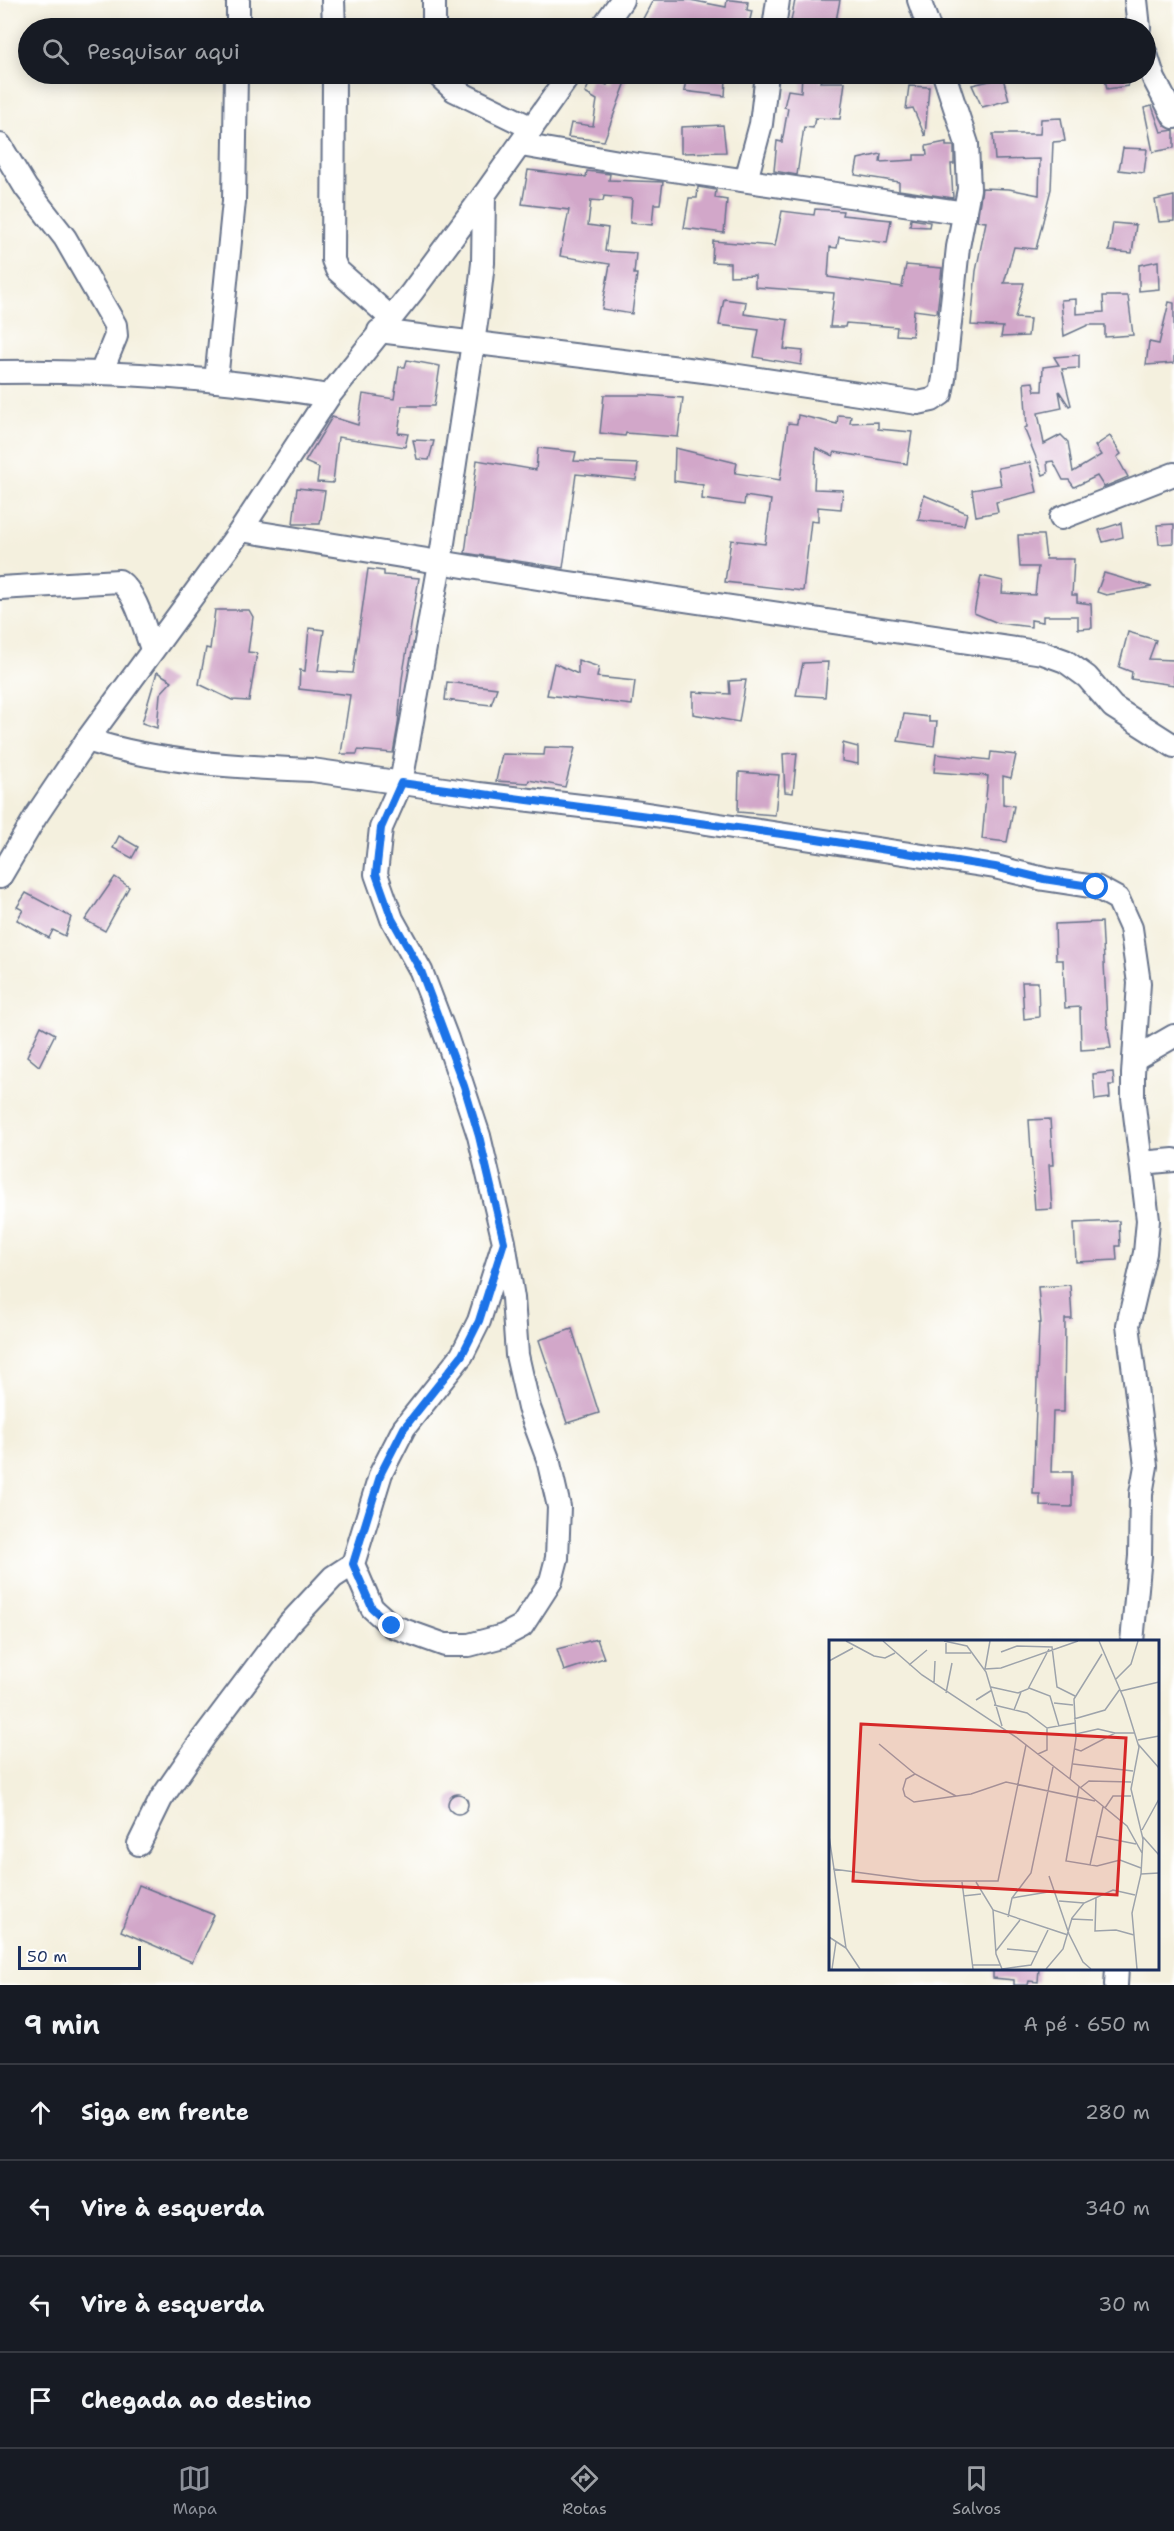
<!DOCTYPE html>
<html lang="pt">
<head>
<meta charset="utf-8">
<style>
	:root { --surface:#171b24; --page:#242831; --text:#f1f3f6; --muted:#9ea1a6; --line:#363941; --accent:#8c9099 }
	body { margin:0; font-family:"Shantell Sans",sans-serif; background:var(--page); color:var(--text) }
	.scale { position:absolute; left:18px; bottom:15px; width:123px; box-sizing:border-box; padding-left:6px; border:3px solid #1b2f5e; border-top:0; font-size:16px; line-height:21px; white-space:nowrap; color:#1b2f5e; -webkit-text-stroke:4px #fff; paint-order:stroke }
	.stop { position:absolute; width:18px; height:18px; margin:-14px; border:4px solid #1a73e8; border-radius:50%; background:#fff }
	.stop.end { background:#1a73e8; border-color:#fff; box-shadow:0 2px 6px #0008 }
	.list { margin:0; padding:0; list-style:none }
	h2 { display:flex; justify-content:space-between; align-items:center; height:78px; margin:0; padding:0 24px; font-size:26px }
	h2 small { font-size:20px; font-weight:400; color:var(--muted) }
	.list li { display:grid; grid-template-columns:39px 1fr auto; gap:18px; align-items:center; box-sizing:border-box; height:96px; padding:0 24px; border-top:2px solid var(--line) }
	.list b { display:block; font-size:22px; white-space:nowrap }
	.list em { font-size:20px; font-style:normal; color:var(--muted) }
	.icon { flex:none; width:33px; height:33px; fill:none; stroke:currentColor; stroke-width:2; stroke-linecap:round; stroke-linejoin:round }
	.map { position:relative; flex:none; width:1174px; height:1985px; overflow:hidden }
	.search { position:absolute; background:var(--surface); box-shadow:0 3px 15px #0003; left:18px; right:18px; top:18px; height:66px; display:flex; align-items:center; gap:15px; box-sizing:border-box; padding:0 21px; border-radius:33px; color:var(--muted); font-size:22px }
	.sheet { height:462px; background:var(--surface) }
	nav { display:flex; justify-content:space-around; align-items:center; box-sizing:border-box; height:84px; border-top:2px solid var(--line); background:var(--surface); font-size:16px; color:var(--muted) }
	nav a { display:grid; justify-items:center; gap:3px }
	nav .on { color:var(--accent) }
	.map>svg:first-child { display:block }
</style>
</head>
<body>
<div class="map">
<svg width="1174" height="1985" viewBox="0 0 1174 1985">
	<rect width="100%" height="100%" fill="#fff"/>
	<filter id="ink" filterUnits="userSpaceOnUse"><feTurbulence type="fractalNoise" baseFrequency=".0167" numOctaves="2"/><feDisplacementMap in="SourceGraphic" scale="12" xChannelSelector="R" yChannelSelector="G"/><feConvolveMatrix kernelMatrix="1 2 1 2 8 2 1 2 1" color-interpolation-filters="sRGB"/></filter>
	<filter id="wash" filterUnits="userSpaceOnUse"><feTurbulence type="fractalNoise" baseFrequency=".008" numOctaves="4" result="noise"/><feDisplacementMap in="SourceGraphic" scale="24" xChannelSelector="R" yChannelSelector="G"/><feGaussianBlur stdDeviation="1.35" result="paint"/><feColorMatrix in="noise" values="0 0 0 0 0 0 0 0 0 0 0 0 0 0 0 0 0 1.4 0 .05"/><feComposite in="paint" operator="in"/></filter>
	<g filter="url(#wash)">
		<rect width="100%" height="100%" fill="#f4f0de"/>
		<g id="blocks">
			<g fill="#d2a7c9">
				<polygon points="653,0 690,0 726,7 727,0 732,0 748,2 747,10 752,11 748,28 638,28"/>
				<polygon points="795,0 840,0 835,26 791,21"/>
				<polygon points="613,74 629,74 604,141 568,137 571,123 593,126 597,100 585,93 592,78 607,85"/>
				<polygon points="687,74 721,74 720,79 726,79 725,96 684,91"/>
				<polygon points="802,74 823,74 820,82 845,82 840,119 815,118 813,128 804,127 797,175 774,171 777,141 782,142 788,108 784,107 788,90 801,92"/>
				<polygon points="1104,74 1127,74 1128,86 1107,89"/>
				<polygon points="1003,78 1009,100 982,107 972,85"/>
				<polygon points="909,86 929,87 925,136 913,108 906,109"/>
				<polygon points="1152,106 1161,132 1174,130 1174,148 1153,152 1144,108"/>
				<polygon points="1061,118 1065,141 1053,142 1051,189 1036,249 1014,247 1004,283 1024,283 1015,318 1030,319 1028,336 1001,337 1003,327 971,325 976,271 986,222 977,221 982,188 1009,189 1039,195 1040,159 995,160 993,134 1040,134 1041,119"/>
				<polygon points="723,125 726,152 681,153 681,127"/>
				<polygon points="946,142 946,146 954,146 954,164 951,164 953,198 899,190 899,182 855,175 858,159 881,154 880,162 914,160 914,155 927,155 926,146"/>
				<polygon points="1123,148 1147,149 1144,173 1119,170"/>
				<polygon points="528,170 586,177 587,171 610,174 609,180 663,182 660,204 654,204 652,225 630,223 632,199 604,196 603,201 591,200 588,225 608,228 605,251 636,253 634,274 637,274 632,314 602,309 610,264 560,256 569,210 522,204"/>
				<polygon points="698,187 716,190 715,198 727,200 724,233 684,228 689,198 697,198"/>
				<polygon points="1174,196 1174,221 1159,222 1155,200"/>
				<polygon points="815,209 843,211 842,215 891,220 887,243 839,237 837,248 830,247 828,277 902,287 906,265 942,268 937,313 914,310 912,336 896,335 897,327 846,323 845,327 830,327 834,293 755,287 755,275 730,276 730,263 712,262 713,241 775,246 782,211 814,215"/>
				<polygon points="911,219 930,222 929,227 910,226"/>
				<polygon points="1113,223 1136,225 1132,253 1109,251"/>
				<polygon points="1158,261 1159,289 1139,291 1139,265"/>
				<polygon points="1103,296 1128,296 1133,335 1105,337 1105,325 1088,325 1064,336 1061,300 1076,299 1076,314 1104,312"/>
				<polygon points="724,299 746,302 744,314 788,320 784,349 803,351 801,365 754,357 759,330 719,325"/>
				<polygon points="1169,302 1174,303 1174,363 1146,365 1149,342 1159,344"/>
				<polygon points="1079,355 1079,368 1062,369 1071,405 1069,406 1059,391 1062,408 1038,413 1044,444 1061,435 1068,442 1073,472 1101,455 1095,446 1110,436 1121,454 1117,457 1128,477 1104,487 1097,476 1074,487 1069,480 1063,480 1053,461 1047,462 1048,473 1043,475 1024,428 1027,427 1024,383 1033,382 1035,391 1042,391 1043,367 1059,365 1054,357"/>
				<polygon points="407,360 440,366 434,406 402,406 398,433 408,434 405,447 338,437 333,483 317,482 319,468 305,462 332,417 358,425 363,394 394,399 399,367 405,367"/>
				<polygon points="604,395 645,395 683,398 678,437 626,433 625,436 600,433"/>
				<polygon points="798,415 837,424 838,415 851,416 850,423 878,422 878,429 912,432 907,464 835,452 833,456 816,448 814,489 843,490 841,509 818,507 818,522 811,521 803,591 725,582 731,540 765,544 771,500 745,496 744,505 702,499 703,485 674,481 675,448 737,463 735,473 780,480 788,423 797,424"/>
				<polygon points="413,440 434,441 429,460 417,459"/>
				<polygon points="538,448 576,452 574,461 638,464 636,480 576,474 563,568 465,553 477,460 536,470"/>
				<polygon points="1030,462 1037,492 996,502 998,512 976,516 972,490 1001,485 998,468"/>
				<polygon points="297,488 325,491 320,524 293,524"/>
				<polygon points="924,495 967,513 964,525 918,520"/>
				<polygon points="1121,523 1123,537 1103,542 1099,530"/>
				<polygon points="1174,524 1174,543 1159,544 1157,525"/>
				<polygon points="1018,535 1043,535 1046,559 1074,559 1072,595 1077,595 1077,602 1091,604 1092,628 1078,629 1078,616 1043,616 1043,622 1031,620 1031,627 998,623 974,613 981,576 1003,581 1002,593 1035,595 1038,567 1020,567"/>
				<polygon points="368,569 384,571 384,575 419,578 402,679 398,725 393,753 358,750 357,754 341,754 350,695 299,689 300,670 305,671 309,628 324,630 318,671 353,673"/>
				<polygon points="1104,573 1152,587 1106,595 1097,592"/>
				<polygon points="215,610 249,610 253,617 248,652 257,653 249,701 232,700 199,684 206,648 210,649"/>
				<polygon points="1128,632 1156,640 1149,659 1174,660 1174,685 1131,679 1132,672 1119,667"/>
				<polygon points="578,660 599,667 597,677 635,681 632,705 547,695 554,663 578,674"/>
				<polygon points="828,662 825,697 796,695 803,663"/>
				<polygon points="157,672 172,681 160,694 157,728 142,723"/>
				<polygon points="746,680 739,722 693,714 693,692 730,694 729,681"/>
				<polygon points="447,682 497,688 491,705 445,700"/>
				<polygon points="904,714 929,717 929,722 937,722 934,746 898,741"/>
				<polygon points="843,743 858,747 858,764 842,761"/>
				<polygon points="545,747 575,748 565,787 529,780 528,783 496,781 502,754 544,755"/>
				<polygon points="991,752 1016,755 1011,778 1003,776 1003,804 1014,806 1007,842 982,839 988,776 934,772 936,754 990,760"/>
				<polygon points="797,753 793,793 785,792 783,754"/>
				<polygon points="739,772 779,775 775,815 738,812"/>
				<polygon points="119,836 138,847 132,858 113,848"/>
				<polygon points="115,877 129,887 105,931 85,920"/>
				<polygon points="26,893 71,917 65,936 53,930 49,938 17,920 23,910 17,907"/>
				<polygon points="1102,922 1107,1023 1111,1048 1081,1050 1080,1007 1065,1008 1063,960 1056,960 1055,924"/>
				<polygon points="1022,982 1038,982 1039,1017 1024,1019"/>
				<polygon points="41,1026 55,1034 39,1066 27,1056"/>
				<polygon points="1113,1072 1114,1085 1109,1085 1110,1098 1095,1100 1093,1074"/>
				<polygon points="1050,1119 1053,1165 1049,1165 1052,1209 1035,1210 1029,1120"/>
				<polygon points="1119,1221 1120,1246 1116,1246 1117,1260 1076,1262 1074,1223"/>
				<polygon points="1070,1285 1072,1319 1065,1319 1064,1412 1053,1412 1051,1472 1072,1472 1072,1507 1040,1506 1040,1494 1033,1494 1039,1323 1041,1323 1038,1287"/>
				<polygon points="572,1329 599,1413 567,1423 539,1340"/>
				<polygon points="597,1639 604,1658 564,1671 557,1649"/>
				<circle cx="458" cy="1804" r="10"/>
				<polygon points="139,1885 214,1915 192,1962 121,1931"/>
				<polygon points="993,1968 1039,1968 1038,1982 1029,1981 1028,1985 1014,1985 1014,1980 993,1978"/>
			</g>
		</g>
	</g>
	<g filter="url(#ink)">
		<use href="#blocks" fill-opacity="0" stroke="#67738b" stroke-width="1.5"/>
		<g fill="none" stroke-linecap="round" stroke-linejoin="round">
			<g stroke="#67738b" stroke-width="26">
				<g id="minor">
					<polyline points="333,0 334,28"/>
					<polyline points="434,0 434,28"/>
					<polyline points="919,0 929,28"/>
					<polyline points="1136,0 1139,28"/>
					<polyline points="238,28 238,0"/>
					<polyline points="602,28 622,0"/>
					<polyline points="774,28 778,0"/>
					<polyline points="1146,54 1154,79 1174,117"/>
					<polyline points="334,74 333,260 337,270 391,318"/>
					<polyline points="437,74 454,90 532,128"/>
					<polyline points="0,145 26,188 65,238 115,325 116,336 101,373"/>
					<polyline points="521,145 625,163 965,213"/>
					<polyline points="746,180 761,124 767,74"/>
					<polyline points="484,195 483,263 477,316 440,563 401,783 381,828 376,874 392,919 421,971 447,1039 479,1136 504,1242 513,1298 517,1355 529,1408 548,1459 559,1507 557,1558 551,1581 522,1626 503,1636 469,1645 445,1645 392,1626 372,1608 353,1564 381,1473 404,1428 462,1355 479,1321 504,1242"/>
					<polyline points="379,331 712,372 918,403 932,400 941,394 944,378 958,247 969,189 967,144 944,74"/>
					<path d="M0,372C110,370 221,378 329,396"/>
					<polyline points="216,381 234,201 236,74"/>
					<polyline points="1061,518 1174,474"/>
					<polyline points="241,530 563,582 1043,653 1065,661 1087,677 1113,707 1174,746"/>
					<path d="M0,588L119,581C137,594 144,628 152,649"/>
					<path d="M87,740C159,763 238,767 312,770L479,794L641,813L995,867L1044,879L1096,887L1118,899L1131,928L1139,983L1133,1074V1098L1148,1220L1145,1253L1128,1325L1146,1466L1141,1494L1140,1556L1132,1642"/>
					<polyline points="0,877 36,816 87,740 241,530 329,396 412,292 484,195 570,74"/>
					<polyline points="1134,1059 1174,1036"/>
					<polyline points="1141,1163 1174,1160"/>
					<polyline points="139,1844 161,1799 204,1737 289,1624 333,1577 353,1564"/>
					<polyline points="1116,1985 1117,1968"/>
				</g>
			</g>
			<use href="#minor" stroke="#fff" stroke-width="22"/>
		</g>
	</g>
	<g fill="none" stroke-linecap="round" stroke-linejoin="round" filter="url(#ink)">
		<polyline stroke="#1a73e8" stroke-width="8" points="392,1626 372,1608 353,1564 381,1473 404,1428 462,1355 479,1321 504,1242 479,1136 464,1086 421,971 392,919 376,874 381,828 401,783 804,837 995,867 1044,879 1096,887"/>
	</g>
	<g transform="translate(829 1640)">
		<rect width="330" height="330" fill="#f4f0de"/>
		<path fill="none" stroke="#9da3ab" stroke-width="1.5" d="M17,1L45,16L56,18L66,13M54,1L93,35L187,97L241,139L298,186L313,213M115,1L138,6L157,32L173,86M117,1V13H142M270,1L295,59L310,107L302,149L314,199L312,234L303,273L308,329M172,12L188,6L223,7L228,47L246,56M0,21L24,8M80,25L98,10M156,29L172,28L249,1M156,29L161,1M286,40L302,24L309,1M105,43L106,21M162,47L189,53L199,49L220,9M200,48L221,56L230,86M292,51L330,42M117,53L123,23M147,60L163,50M225,63L244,65M165,65L198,73L218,88L246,83M185,70L192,52M245,79L276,70L291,49M247,94L269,89L286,93M309,100L330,96M50,104L86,134L127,156M309,104L330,128M246,109L252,111L286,93H306M209,114L218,110V88M244,124L304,131M86,134L77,139L74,149L76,156L85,162L142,154L177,142L266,161M241,139L247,98L245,59L273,14M250,147L237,221L268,226L291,220L312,228M251,148L260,141L302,142M276,168L284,156H302M313,190L330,159M0,196L17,308L31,329M267,196L307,204M314,197L330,215M261,225L274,167M4,229L93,241H169L197,105M312,234L330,233M220,236L240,294L254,322L262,329M133,242L144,329M147,242L164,270L239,295M134,256L152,254M183,258L225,251M267,258L266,291L287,290L305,295M230,261L255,263M164,270L167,314L173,329M179,277L183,258L202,233L224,127M242,279L264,280M0,297L17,308M178,309L209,312M167,311L191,280M143,325H171M3,329L7,302M173,329L202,325L219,290M217,329L234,309L243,278L255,263L284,250L306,255"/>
		<path fill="#d62828" fill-opacity="0.15" stroke="#d62828" stroke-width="3" d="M32,84L297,98L288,255L24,241Z"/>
		<rect width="330" height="330" fill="none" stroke="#1b2f5e" stroke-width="3"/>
	</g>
</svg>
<div class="scale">50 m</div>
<div class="stop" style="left:1096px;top:887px"></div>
<div class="stop end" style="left:392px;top:1626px"></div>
<div class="search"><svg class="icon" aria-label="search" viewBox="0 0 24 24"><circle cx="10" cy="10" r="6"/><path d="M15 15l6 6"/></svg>Pesquisar aqui</div>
</div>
<section class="sheet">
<h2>9 min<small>A pé · 650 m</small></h2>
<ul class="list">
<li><svg class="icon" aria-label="ahead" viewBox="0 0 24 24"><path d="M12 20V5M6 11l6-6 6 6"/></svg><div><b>Siga em frente</b></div><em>280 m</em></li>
<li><svg class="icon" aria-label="left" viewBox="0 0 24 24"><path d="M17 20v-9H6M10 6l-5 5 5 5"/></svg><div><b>Vire à esquerda</b></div><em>340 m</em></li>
<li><svg class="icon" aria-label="left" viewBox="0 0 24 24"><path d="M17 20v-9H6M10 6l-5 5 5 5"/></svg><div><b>Vire à esquerda</b></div><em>30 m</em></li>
<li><svg class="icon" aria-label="arrive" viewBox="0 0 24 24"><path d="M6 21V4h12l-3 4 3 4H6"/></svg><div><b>Chegada ao destino</b></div></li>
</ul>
</section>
<nav>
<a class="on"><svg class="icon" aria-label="map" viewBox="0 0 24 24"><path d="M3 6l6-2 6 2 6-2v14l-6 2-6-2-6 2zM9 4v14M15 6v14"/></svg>Mapa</a>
<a><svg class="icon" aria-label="directions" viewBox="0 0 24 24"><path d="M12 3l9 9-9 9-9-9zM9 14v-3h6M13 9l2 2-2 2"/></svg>Rotas</a>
<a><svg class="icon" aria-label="saved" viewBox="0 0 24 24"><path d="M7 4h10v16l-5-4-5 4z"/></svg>Salvos</a>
</nav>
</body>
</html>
